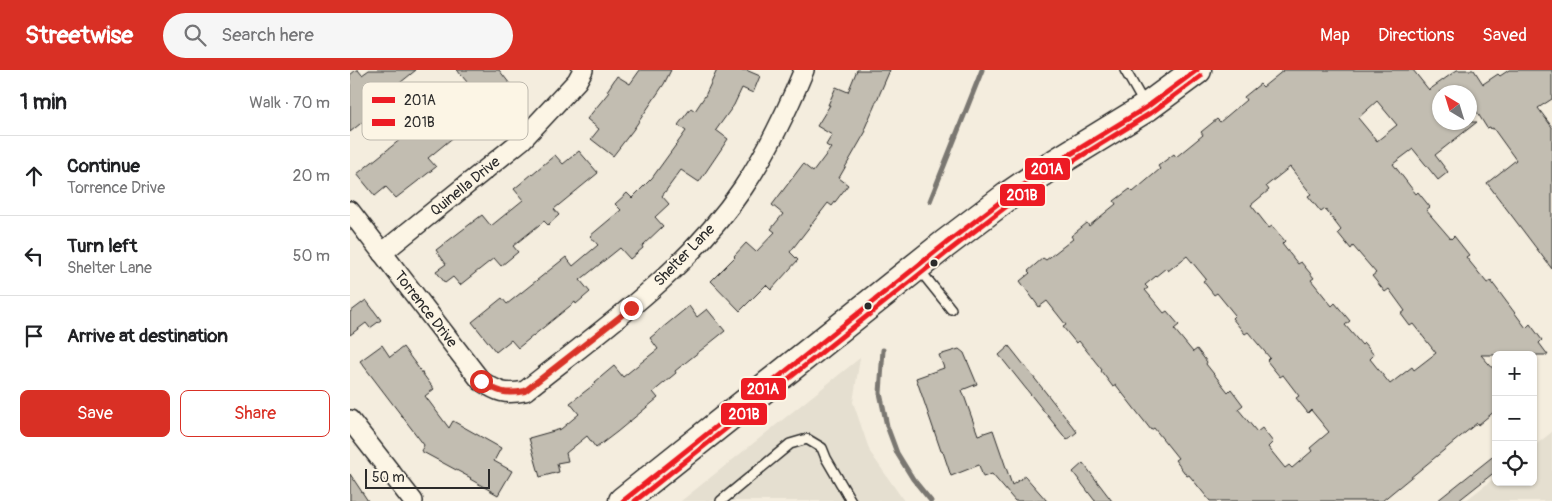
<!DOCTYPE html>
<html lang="en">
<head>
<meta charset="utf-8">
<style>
	:root { --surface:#fff; --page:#f6f6f6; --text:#202124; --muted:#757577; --line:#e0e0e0; --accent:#d93025 }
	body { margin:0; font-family:Pangolin,sans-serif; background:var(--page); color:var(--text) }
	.controls { position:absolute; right:15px; bottom:15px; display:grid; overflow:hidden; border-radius:8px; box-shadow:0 1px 4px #0004 }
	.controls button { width:45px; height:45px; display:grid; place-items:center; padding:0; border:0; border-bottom:1px solid var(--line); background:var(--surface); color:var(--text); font:25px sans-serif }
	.compass { position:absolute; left:1082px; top:15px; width:45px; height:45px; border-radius:50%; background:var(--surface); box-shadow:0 1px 4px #0004; rotate:322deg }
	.scale { position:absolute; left:15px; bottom:12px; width:125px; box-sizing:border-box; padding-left:5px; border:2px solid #2b2b2b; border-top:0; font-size:14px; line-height:18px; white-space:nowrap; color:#2b2b2b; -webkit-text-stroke:4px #fcf5e5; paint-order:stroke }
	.stop { position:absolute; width:15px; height:15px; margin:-11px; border:4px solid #d93025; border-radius:50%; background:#fff }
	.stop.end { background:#d93025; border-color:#fff; box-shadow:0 1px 5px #0008 }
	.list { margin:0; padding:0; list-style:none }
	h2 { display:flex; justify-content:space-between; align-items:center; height:65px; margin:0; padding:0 20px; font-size:21px }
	h2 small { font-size:16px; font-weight:400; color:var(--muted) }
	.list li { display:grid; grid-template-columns:32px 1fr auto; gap:15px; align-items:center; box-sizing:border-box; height:80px; padding:0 20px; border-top:1px solid var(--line) }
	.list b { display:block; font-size:19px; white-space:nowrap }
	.list p { margin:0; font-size:16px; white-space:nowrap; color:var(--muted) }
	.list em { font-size:16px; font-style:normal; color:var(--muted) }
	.actions { display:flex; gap:10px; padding:15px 20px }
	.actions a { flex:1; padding:11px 0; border:1px solid var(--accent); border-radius:8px; text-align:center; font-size:18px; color:var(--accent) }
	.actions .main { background:var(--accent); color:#fff }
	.icon { flex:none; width:28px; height:28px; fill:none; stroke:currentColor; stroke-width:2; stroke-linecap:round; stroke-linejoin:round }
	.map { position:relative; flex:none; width:1202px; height:431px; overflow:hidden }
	header { display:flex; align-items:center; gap:30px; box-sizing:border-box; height:70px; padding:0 25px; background:var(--accent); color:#fff }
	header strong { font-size:24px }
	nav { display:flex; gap:28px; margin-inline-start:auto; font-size:18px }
	.search { width:350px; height:45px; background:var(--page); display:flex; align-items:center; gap:12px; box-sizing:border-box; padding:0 18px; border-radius:28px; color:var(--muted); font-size:19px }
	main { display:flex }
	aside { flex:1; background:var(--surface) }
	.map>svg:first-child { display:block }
</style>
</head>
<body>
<header>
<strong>Streetwise</strong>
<div class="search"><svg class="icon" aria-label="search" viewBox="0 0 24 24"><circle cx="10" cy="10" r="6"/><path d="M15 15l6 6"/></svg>Search here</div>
<nav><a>Map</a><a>Directions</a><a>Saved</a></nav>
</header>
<main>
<aside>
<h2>1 min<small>Walk · 70 m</small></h2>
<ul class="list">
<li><svg class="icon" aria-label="ahead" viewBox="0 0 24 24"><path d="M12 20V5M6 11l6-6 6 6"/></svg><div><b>Continue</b><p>Torrence Drive</p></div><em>20 m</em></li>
<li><svg class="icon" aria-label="left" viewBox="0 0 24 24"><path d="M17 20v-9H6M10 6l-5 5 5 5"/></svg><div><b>Turn left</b><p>Shelter Lane</p></div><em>50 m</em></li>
<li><svg class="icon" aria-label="arrive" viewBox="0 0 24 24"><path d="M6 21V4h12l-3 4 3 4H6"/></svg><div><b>Arrive at destination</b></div></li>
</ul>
<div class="actions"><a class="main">Save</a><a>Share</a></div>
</aside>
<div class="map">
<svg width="1202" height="431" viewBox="0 0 1202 431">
	<rect width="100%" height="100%" fill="#f4edde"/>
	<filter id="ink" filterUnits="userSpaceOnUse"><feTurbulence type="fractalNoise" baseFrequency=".02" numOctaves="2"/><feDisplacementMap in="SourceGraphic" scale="10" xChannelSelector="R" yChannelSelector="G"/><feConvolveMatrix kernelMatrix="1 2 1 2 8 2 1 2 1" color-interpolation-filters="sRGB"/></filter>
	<g filter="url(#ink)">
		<g fill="#e5dfd0">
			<polygon points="510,288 503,332 520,382 554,431 331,431"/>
			<polygon points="1202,362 1202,431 1115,431 1146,407 1146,412 1183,412 1183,377"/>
		</g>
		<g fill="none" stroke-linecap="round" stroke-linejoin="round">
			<g stroke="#7a7771" stroke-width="5">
				<polyline points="580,131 632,0"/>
				<polyline points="533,280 530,323 537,356 547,383 563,409 581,431"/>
			</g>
		</g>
		<g fill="#c2bdb1" stroke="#2b2b2b" fill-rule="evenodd">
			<polygon points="6,0 8,0 12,5 19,0 66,0 35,25 40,30 0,62 0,5"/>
			<polygon points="107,0 149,0 160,14 149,23 159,35 145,47 144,45 117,68 111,61 78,88 86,97 46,128 36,117 25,126 7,104 81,45 80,43 117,12"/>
			<polygon points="290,0 321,0 314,14 283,60 263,86 241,69 249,59 237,49 259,22 257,21 267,6 280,14"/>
			<polygon points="367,0 396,0 410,6 403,23 392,18 384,35 366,60 378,69 349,112 331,100 312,126 319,134 305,147 313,156 292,176 293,178 280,189 270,178 230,210 240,222 226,234 225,232 168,278 161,270 146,282 122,252 152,228 157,234 216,187 223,196 248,175 240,166 271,140 265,134 277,123 282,128 302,108 336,61 328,55 341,38 345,41 355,26"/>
			<polygon points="507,0 540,0 514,60 516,61 489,108 498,115 482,136 478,133 440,182 448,190 421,220 416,215 390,241 361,211 385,187 384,186 396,173 406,182 425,162 421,159 433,144 422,135 453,94 463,102 481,78 476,75 482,65 467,56 480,35 478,35 486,17 498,22"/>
			<path d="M934,0H1063L1079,20L1107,0H1124L1133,14L1148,4L1150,6L1159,0H1202V29L1188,38L1202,57V199L1137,113L1166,90L1143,58L1141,59L1140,57L1137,58L1120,31V22H1114L1109,15L1099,22H1090V52H1127L1085,85L1098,102L1088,110L1063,79L1043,94L1066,124L1068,122L1080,137L1076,140L1101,169L1104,166L1119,185L1116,187L1137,213L1141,211L1176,258L1180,254L1192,270L1189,273L1198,285H1131L1146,302V340L1128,355L1127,353L1032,431H860L839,405L837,406L825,390L828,388L804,358L801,360L766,315L763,317L751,301L752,300L729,271L726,273L713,257L716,255L697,231L689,237L670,211L680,203L678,201L693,188L696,190L723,169L721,166L737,153L739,156L766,134L764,131L780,119L783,122L810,99L808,96L824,84L826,87L842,74L853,65L851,62L867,49L870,52L896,30L894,27L910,14L913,17ZM1027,31L1047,55L1027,71L1008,48ZM940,97L961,124L958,126L971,142L975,139L991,160L988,163L1001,179L1003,176L1026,203L1022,206L1035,222L1039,219L1055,241L1051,244L1060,256L1063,254L1086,283L1064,300L1062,297L1040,314L1020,289L1024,285L1014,273L1012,275L995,255L1000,251L985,233L982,236L961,210L964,208L951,192L948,194L932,174L935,171L922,156L919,158L901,135L919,120L916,116ZM837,186L856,209L853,211L864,225L867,223L885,245L882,248L895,264L898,262L920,288L917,291L930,307L933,305L949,326L946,328L958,343L961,340L979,362L960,378L962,381L942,398L939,395L935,398L918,377L923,372L912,358L907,362L888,339L893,335L881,319L878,322L856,294L857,292L847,279L843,282L824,259L829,255L817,241L814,243L795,220L798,218L795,215L816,198L818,201Z"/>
			<polygon points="229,81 248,103 204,139 209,145 198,155 194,151 163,176 168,182 151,196 144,188 110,215 103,207 95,213 86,201 96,194 86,180 132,145 141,156 173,130 164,119 205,85 213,94"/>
			<polygon points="16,230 31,250 20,258 16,253 0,265 0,242"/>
			<polygon points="339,236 347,247 357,239 375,261 325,301 326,303 303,322 308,328 267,362 246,378 237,366 216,383 218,391 207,393 209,402 190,407 179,368 211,359 229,344 220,333 246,313 245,312 264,296 273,307 308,279 300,268"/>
			<polygon points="32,275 40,287 53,277 84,319 75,326 99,358 103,351 151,378 144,391 162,401 148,425 120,409 121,408 71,381 74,375 10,291"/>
			<polygon points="659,276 727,362 717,370 649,285"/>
			<polygon points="609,279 614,283 627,314 612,320 628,365 643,360 662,415 675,406 697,431 665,431 642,404 633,407 629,395 601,406 593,382 591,381 566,308 594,298 589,285"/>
			<polygon points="1146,384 1146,401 1108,431 1087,431"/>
			<polygon points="733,393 762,431 745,431 723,402"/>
			<polygon points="0,404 18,431 0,431"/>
		</g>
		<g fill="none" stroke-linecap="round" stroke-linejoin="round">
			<g stroke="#2b2b2b" stroke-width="12">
				<g id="service">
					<polyline points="775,0 795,35"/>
					<polyline points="568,198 601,239"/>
					<polyline points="371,431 440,374 457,369 472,378 476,388 501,431"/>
				</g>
			</g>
			<g stroke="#2b2b2b" stroke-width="22">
				<g id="minor">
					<path d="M0,141L131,311C148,322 155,325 175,321C253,259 337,201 393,118C418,81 437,41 454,0"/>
					<polyline points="32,183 172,70 227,11 233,0"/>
					<polyline points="0,350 63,431"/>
				</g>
			</g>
			<g stroke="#2b2b2b" stroke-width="31">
				<polyline id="primary" points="273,431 595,174 658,126 706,93 797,37 847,0"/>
			</g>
			<use href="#service" stroke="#fcf5e5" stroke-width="9"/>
			<use href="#minor" stroke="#fcf5e5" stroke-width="19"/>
			<use href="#primary" stroke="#fcf5e5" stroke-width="28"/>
			<g stroke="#fcf5e5" stroke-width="9">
				<polyline id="bus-1" points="273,431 595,174 658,126 706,93 797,37 847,0"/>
			</g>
			<g stroke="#fcf5e5" stroke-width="9">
				<polyline id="bus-2" points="285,431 600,180 662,132 710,99 801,43 851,6"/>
			</g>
			<use href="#bus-1" stroke="#ed1b24" stroke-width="5"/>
			<use href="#bus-2" stroke="#ed1b24" stroke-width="5"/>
		</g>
	</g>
	<g fill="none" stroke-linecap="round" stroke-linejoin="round" filter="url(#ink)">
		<path stroke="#d93025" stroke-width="6" d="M131,311C148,322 155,325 175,321L281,238"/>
	</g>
	<g fill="#2b2b2b" stroke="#fcf5e5" stroke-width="2">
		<circle cx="584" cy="193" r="4.5"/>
		<circle cx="518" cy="236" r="4.5"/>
	</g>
	<g text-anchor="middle" stroke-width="4" stroke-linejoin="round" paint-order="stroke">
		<g font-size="15" fill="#2b2b2b" stroke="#fcf5e5">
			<text transform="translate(115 116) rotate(-39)" y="5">Quinella Drive</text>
			<text transform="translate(334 185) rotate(-46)" y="5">Shelter Lane</text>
			<text transform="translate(76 239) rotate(52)" y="5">Torrence Drive</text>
		</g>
	</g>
	<rect x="12" y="12" width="166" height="58" rx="8" fill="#fcf5e5" stroke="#bdb8ad" stroke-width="1"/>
	<rect x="22" y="27" width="23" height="6" fill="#ed1b24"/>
	<rect x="22" y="49" width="23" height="7" fill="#ed1b24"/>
	<g font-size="14" fill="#2b2b2b">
		<text x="54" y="35">201A</text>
		<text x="54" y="57">201B</text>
	</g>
	<g stroke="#fcf5e5" stroke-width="2">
		<rect x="674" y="87" width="47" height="24" rx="5" fill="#ed1b24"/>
		<rect x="649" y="113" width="47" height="24" rx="5" fill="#ed1b24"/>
		<rect x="390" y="307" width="47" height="24" rx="5" fill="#ed1b24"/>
		<rect x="370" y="332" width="48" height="24" rx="5" fill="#ed1b24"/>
	</g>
	<g font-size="14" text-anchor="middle" font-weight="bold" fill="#fff">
		<text x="697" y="104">201A</text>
		<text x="672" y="130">201B</text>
		<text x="413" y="324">201A</text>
		<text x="394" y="349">201B</text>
	</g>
</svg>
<div class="controls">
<button>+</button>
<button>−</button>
<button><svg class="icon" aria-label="locate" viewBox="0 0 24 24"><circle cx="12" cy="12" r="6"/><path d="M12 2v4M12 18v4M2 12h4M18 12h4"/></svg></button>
</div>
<svg class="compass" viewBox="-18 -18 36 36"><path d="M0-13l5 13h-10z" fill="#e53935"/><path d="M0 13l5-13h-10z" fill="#757577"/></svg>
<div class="scale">50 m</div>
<div class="stop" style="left:131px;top:311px"></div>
<div class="stop end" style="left:281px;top:238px"></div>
</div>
</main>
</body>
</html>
